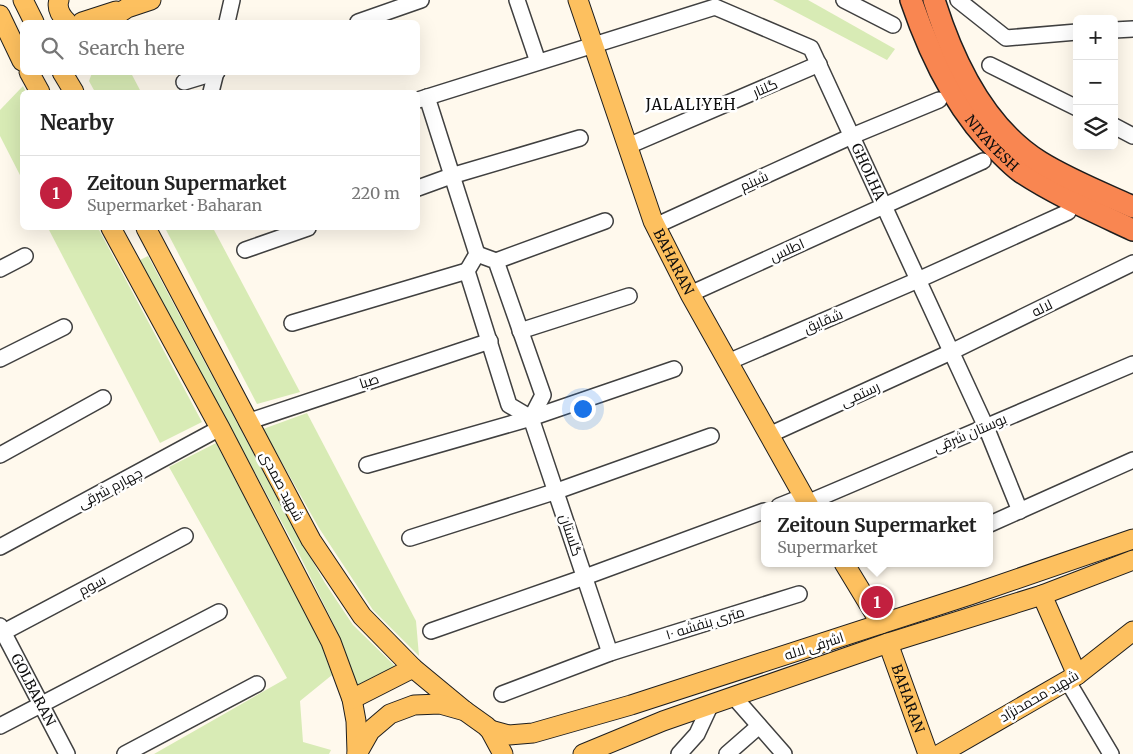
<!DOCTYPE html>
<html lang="en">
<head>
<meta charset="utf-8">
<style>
	:root { --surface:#fff; --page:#f2f2f2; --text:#222; --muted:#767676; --line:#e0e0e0; --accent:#c2203f }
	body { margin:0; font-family:Merriweather,Cairo,serif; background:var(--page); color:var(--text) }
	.controls { position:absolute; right:15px; top:15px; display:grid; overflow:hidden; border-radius:8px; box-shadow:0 5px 20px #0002 }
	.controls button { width:45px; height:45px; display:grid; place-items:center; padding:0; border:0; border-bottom:1px solid var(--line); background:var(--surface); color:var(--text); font:25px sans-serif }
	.you { position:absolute; left:582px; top:408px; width:18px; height:18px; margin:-12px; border:4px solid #fff; border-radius:50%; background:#1a73e8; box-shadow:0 0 0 8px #1a73e833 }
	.badge { display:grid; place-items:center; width:32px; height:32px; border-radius:50%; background:var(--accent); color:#fff; font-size:16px; font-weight:700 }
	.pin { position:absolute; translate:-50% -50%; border:2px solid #fff; box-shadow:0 1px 5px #0006 }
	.popup { position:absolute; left:761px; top:502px; width:232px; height:65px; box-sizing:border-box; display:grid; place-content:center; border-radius:8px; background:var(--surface); filter:drop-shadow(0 1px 4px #0005); font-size:16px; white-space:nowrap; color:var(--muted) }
	.popup b { font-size:19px; color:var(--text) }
	.popup::after { content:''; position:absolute; left:50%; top:100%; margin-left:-10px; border:10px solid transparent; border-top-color:var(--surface) }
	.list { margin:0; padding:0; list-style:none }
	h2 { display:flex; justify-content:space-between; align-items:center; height:65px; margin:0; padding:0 20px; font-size:21px }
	h2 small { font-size:16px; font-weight:400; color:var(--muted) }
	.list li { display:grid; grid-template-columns:32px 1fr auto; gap:15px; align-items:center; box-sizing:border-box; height:75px; padding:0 20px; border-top:1px solid var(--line) }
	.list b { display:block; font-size:19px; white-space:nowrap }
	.list p { margin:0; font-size:16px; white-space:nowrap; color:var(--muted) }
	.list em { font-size:16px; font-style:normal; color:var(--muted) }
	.icon { flex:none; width:28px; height:28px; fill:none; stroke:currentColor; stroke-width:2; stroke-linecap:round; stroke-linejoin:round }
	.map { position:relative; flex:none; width:1133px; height:754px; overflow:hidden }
	.search { position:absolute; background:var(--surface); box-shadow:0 5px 20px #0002; left:20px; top:20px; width:400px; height:55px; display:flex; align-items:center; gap:12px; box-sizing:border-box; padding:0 18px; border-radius:8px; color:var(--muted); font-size:19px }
	.panel { position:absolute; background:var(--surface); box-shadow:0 5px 20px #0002; left:20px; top:90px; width:400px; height:140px; border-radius:8px }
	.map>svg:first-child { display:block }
</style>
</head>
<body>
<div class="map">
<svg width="1133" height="754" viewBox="0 0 1133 754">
	<rect width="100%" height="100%" fill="#fff9ed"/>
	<g fill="#d8ebb5">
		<polygon points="773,0 808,0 895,49 887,60"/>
		<polygon points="92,73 131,73 141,92 95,92 89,81"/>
		<polygon points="23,86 26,92 22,92 22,179 0,136 0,110"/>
		<polygon points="48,228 98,228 202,422 160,443"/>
		<polygon points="165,228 213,228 300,392 257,404"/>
		<polygon points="148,256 284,511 325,583 353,625 400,671 359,691 338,633 299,554 140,260"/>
		<polygon points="307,413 416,621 419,656 373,610 319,528 263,429"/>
		<polygon points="216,443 321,644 332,675 300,701 303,742 331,750 329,754 154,754 287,678 169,467"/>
	</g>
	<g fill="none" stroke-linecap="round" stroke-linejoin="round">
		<g stroke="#404040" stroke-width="18">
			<g id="minor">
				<polyline points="517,0 538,62"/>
				<polyline points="844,0 893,25"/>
				<polyline points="958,0 1006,38 1077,32"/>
				<polyline points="227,22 232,0"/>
				<polyline points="358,22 421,0"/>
				<polyline points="1114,30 1133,29"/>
				<polyline points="990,65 1077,108"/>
				<polyline points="184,82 217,72"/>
				<polyline points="211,92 216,72"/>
				<polyline points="427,97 477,254 467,271 509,405 531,418 610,653"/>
				<path id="s1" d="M418,100L715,7L811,48L986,427L1020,511"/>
				<polyline points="1114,126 1133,136"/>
				<polyline points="628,146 819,64"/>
				<polyline points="418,188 451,176 580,138"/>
				<polyline points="655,226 852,136 939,100"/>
				<polyline points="245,250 308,228"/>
				<polyline points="477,254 496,261 543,395 531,418"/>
				<polyline points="496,261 605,221"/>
				<polyline points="0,269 25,256"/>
				<polyline points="690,294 983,161"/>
				<polyline points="292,323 467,271"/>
				<polyline points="520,331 629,296"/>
				<polyline points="0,359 64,327"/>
				<polyline points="728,362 918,280 1068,212"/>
				<polyline points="247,422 490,341"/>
				<polyline points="769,435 951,352 1133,263"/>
				<polyline points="0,455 103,398"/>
				<polyline points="367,465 531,418 674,369"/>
				<polyline points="807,503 1133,364"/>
				<polyline points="779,506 804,496"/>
				<polyline points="990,524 1133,460"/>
				<polyline points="410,538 557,491 711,436"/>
				<polyline points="0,547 220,428"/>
				<path id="s2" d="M0,626L67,754"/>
				<polyline points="431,631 585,577 764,511"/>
				<polyline points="0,634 185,536"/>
				<polyline points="1067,680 1111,754"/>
				<polyline points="502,694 610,653 799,594"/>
				<polyline points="734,697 784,754"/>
				<polyline points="0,726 219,612"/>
				<polyline points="125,754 257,684"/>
				<polyline points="679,754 697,734 711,704"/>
				<polyline points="727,754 759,726"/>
			</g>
		</g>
		<g stroke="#1e1e1e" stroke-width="21">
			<g id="major">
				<polyline points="23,0 34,22"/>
				<path d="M59,0C56,9 61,16 67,22"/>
				<path id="s3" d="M578,0L653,221L690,294L809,506"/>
				<polyline points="0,15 22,61"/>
				<polyline points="82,22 116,11"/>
				<polyline points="106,22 127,8 151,0"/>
				<polyline points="29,72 40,92"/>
				<polyline points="62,72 74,92"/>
				<polyline points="111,228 220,428 331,642 352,699 356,721 357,753"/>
				<polyline points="146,228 311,540 362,616 413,668 465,711"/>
				<polyline points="844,563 881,624"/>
				<polyline points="1042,595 1077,675"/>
				<path id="s4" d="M888,643L928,754"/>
				<polyline points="352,699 413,668"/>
				<polyline points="490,730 509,735 533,733 631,705 970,595 1133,539"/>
				<polyline points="357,754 370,731 390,714 414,705 440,704 465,711 486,726 490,730 503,754"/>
				<polyline points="583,754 663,721 888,643 1042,595 1133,560"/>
				<polyline points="940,754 1077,675 1133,631"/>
			</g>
		</g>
		<g stroke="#1e1e1e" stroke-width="24">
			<g id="highway">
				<path id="s5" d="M911,0C930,56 957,113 1001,154C1007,160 1014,167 1021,172C1056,195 1095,212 1133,230"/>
				<path d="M934,0C953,61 984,127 1040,162C1069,180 1102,193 1133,207"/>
			</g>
		</g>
		<use href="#minor" stroke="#fff" stroke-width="15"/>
		<use href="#major" stroke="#fdc05f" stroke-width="19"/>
		<use href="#highway" stroke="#f98651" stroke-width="21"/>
	</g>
	<g text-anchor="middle" stroke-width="5" stroke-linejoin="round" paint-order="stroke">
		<g font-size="14" fill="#0d0d0d" stroke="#fff">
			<text transform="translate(765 88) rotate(-23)" y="5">گلنار</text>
			<text dy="5" stroke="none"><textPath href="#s5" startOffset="166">NIYAYESH</textPath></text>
			<text dy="5" stroke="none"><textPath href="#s1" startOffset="552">GHOLHA</textPath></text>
			<text transform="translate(754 181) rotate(-24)" y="5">شبنم</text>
			<text transform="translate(787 250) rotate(-24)" y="5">اطلس</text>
			<text dy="5" stroke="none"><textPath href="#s3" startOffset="279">BAHARAN</textPath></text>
			<text transform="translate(1042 308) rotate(-26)" y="5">لاله</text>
			<text transform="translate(823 321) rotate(-23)" y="5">شقایق</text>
			<text transform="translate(369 381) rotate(-18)" y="5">صبا</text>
			<text transform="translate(860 394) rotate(-25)" y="5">رستمی</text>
			<text transform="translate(970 433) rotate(-23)" y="5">بوستان شرقی</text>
			<text transform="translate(282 486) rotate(62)" y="5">شهید صمدی</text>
			<text transform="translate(110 488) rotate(-28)" y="5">چهارم شرقی</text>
			<text transform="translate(571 535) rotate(72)" y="5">گلستان</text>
			<text transform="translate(92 585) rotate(-28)" y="5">سوم</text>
			<text transform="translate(705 623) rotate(-17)" y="5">۱۰ متری بنفشه</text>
			<text transform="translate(814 646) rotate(-18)" y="5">اشرفی لاله</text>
			<text dy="5" stroke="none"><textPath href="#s2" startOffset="72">GOLBARAN</textPath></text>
			<text transform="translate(1039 696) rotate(-30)" y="5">شهید محمدنژاد</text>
			<text dy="5" stroke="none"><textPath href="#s4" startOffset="59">BAHARAN</textPath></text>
		</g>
		<g font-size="15" letter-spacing="1" fill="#0d0d0d" stroke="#fff">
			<text x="691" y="110">JALALIYEH</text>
		</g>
	</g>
</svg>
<div class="controls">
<button>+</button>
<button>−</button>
<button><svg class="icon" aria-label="layers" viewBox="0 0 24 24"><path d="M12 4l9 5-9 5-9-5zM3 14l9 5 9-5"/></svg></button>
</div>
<div class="you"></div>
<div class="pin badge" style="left:877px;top:602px">1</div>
<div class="popup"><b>Zeitoun Supermarket</b>Supermarket</div>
<div class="search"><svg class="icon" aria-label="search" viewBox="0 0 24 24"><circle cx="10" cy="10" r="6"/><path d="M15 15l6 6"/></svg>Search here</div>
<section class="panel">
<h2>Nearby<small></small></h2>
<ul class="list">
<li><span class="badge">1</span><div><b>Zeitoun Supermarket</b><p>Supermarket · Baharan</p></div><em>220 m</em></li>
</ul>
</section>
</div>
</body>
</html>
